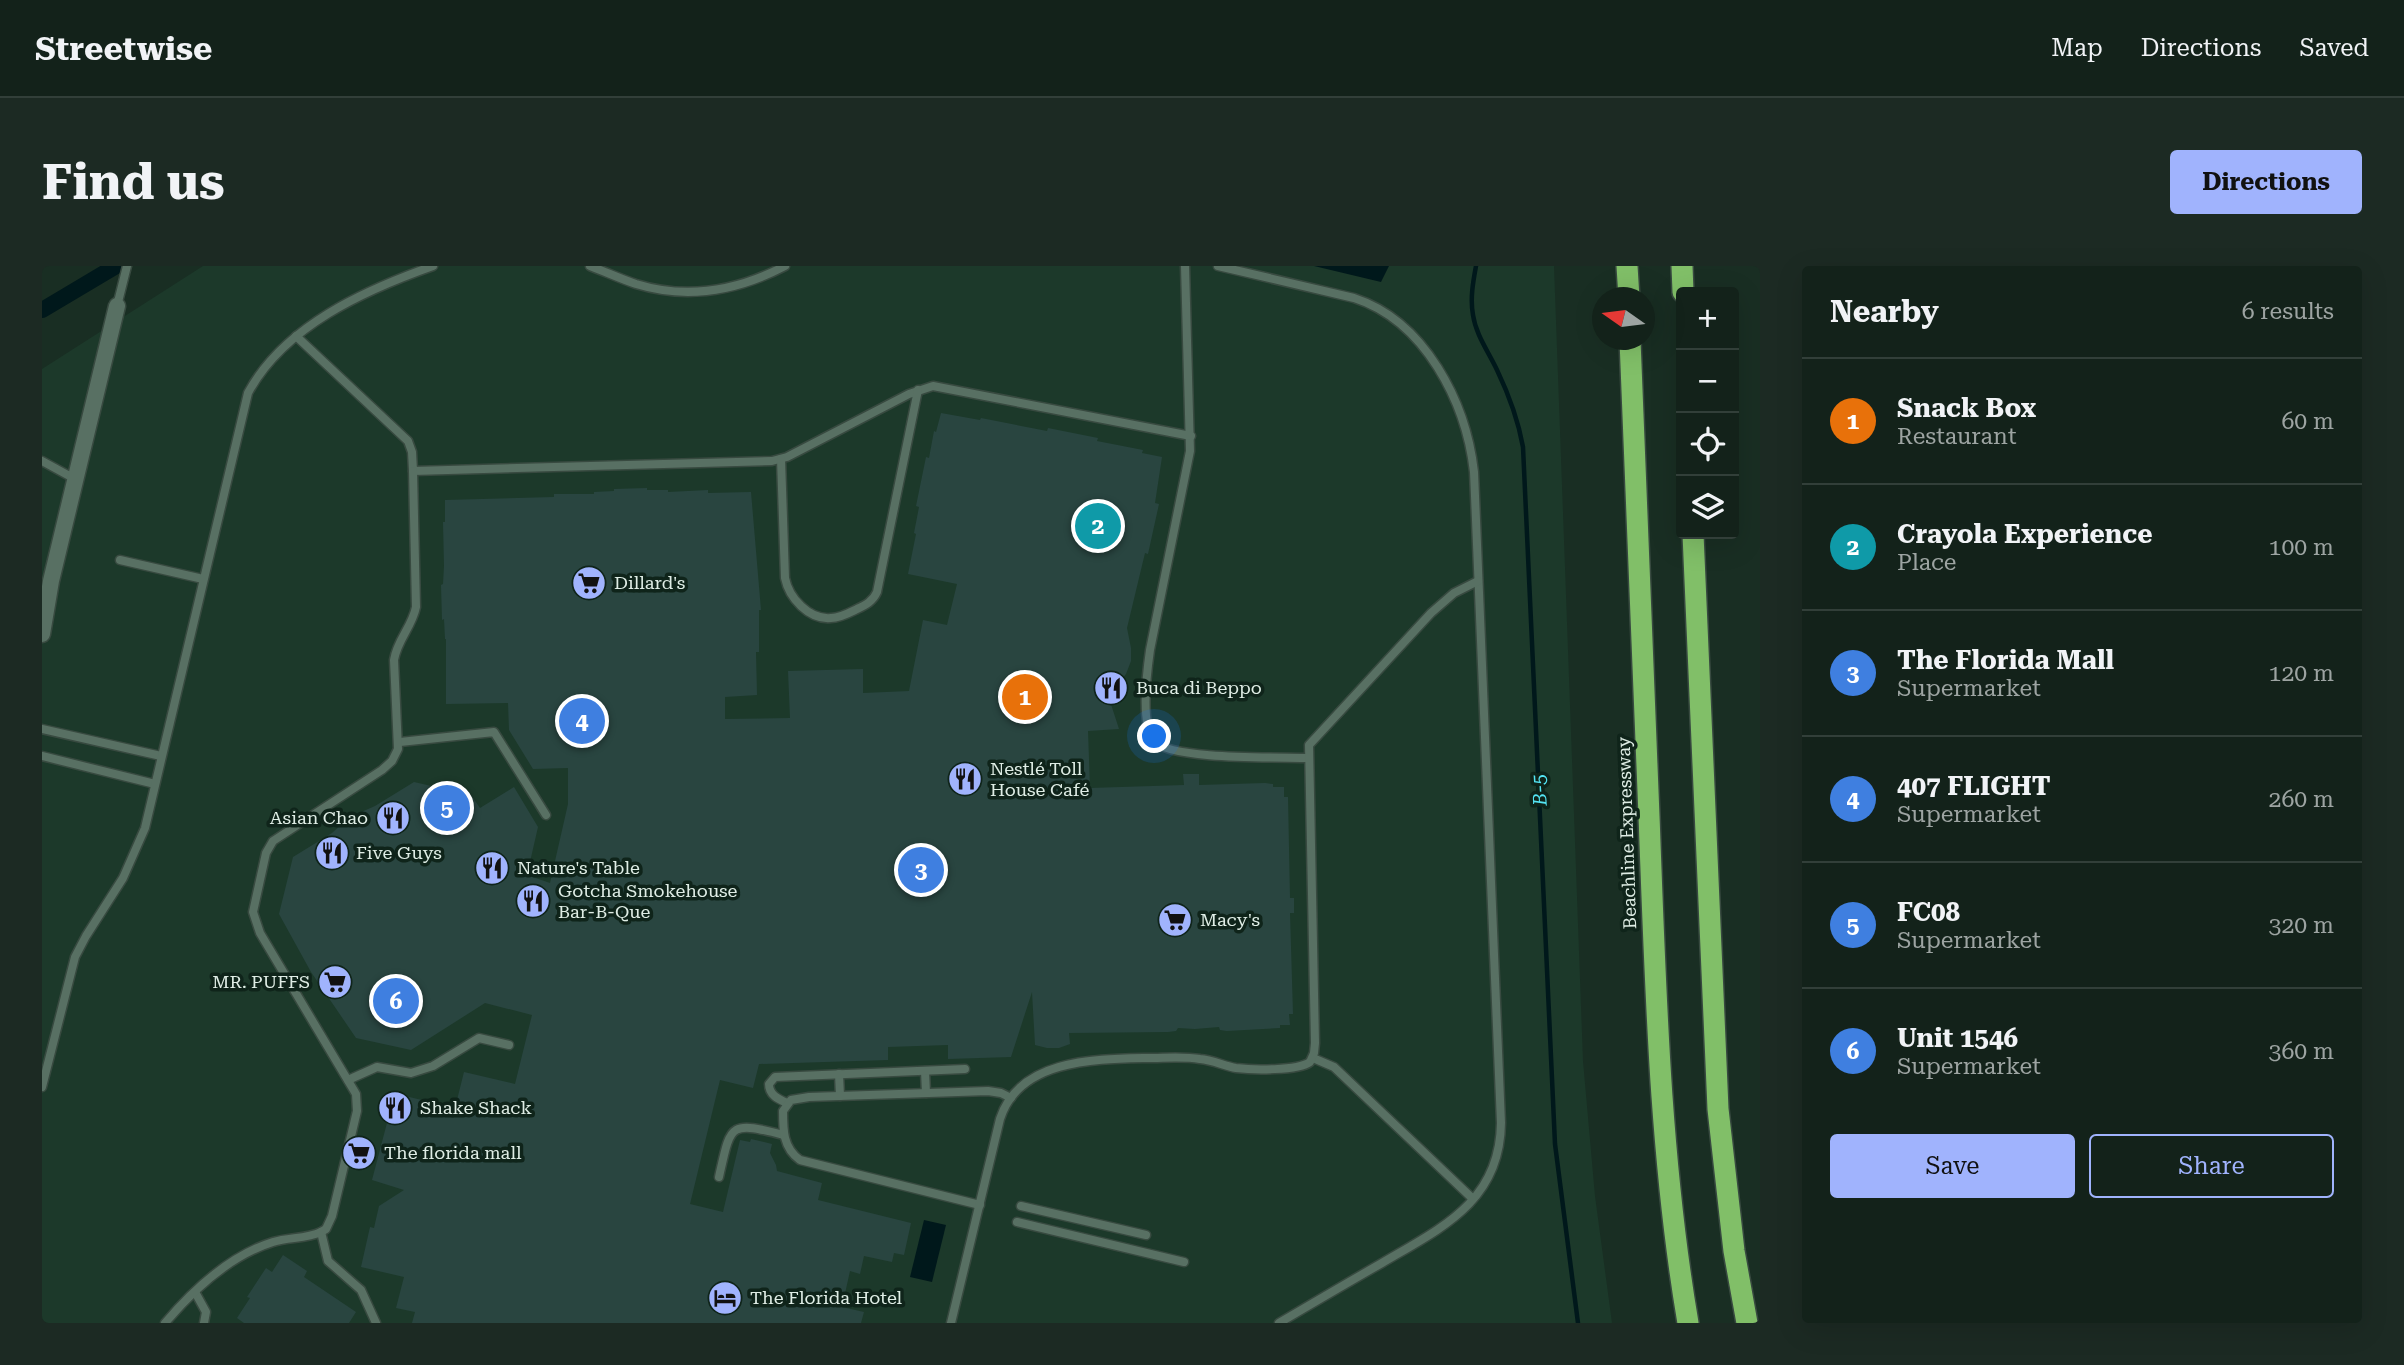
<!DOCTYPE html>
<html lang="en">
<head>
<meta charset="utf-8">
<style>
	:root { --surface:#13221a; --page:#1c2a23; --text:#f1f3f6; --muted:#9da4a2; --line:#323f39; --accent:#a0b3fd }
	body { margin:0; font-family:"Roboto Serif",serif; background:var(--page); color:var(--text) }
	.controls { position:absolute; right:21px; top:21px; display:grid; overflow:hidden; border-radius:7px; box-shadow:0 7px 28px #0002 }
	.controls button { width:63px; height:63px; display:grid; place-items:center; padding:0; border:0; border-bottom:2px solid var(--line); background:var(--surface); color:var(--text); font:35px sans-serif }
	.compass { position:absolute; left:1550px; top:21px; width:63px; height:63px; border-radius:50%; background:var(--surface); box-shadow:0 7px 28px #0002; rotate:284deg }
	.you { position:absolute; left:1113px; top:471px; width:24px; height:24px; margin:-18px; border:5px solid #fff; border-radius:50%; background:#1a73e8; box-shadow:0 0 0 10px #1a73e833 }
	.badge { display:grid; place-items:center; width:46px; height:46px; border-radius:50%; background:var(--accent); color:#fff; font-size:23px; font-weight:700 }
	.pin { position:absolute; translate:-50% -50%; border:4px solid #fff; box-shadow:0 2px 7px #0006 }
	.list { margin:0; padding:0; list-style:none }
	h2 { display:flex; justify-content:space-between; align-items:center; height:91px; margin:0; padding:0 28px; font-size:30px }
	h2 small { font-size:23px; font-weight:400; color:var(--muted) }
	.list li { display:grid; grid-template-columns:46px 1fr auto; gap:21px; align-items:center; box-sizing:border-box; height:126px; padding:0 28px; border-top:2px solid var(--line) }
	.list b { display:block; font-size:26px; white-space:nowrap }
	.list p { margin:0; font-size:23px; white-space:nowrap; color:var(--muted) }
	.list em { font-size:23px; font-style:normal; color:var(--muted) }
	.actions { display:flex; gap:14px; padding:21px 28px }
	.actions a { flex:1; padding:16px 0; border:2px solid var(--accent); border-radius:7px; text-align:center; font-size:24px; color:var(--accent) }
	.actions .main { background:var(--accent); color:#111 }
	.icon { flex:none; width:38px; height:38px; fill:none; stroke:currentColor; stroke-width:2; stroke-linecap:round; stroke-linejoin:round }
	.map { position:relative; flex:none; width:1718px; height:1057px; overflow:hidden; border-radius:7px }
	header { display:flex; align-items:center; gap:42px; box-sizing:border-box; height:98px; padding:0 35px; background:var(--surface); border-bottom:2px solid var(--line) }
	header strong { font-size:33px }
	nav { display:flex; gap:38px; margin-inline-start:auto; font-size:24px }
	.intro { display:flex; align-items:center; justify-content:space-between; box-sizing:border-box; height:168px; padding:0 42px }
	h1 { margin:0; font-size:49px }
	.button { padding:18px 32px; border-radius:7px; background:var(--accent); color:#111; font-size:24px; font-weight:700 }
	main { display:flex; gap:42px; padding:0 42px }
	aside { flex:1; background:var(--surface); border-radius:7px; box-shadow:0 7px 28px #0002 }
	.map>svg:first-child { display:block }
</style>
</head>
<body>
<header>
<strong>Streetwise</strong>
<nav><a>Map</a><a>Directions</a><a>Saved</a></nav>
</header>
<div class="intro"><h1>Find us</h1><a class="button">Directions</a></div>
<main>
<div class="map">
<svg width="1718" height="1057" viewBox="0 0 1718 1057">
	<rect width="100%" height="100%" fill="#192e23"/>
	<polygon fill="#1c392a" points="161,0 1512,0 1541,795 1553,930 1570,1057 0,1057 0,103"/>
	<g fill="#00181b">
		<polygon points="1272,0 1347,0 1339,16"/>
		<polygon points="882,954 904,959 890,1016 868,1011"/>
	</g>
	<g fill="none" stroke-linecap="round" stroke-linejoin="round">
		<path stroke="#00181b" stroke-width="4.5" d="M1434,0C1431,16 1428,33 1431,49C1434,69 1446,85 1455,104C1467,129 1476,153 1481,181L1513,878L1536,1057"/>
		<polyline stroke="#00181b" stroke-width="16" points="0,44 74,0"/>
	</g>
	<g fill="#294540">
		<polygon points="899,147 938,154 939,152 1005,165 1006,162 1056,172 1055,175 1101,184 1100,187 1120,191 1113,237 1117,238 1106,288 1103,287 1085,362 1089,382 1089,395 1084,408 1076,418 1075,429 1066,429 1077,463 1046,465 1048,522 1142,519 1141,508 1157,508 1157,519 1223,517 1231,518 1231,521 1242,521 1242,531 1246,531 1248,632 1252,632 1252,647 1248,647 1251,748 1247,748 1248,759 1238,759 1238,762 1185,765 1178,764 1177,761 1153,763 1136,762 1134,765 1126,766 1027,767 1028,778 1017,782 1005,782 993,779 990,726 969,791 906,793 906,779 846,781 846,794 717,798 711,822 678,814 648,938 681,946 698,874 708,876 709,873 730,878 728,887 734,899 735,905 780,917 776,934 869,957 862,989 852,987 850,996 822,990 818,1008 808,1005 800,1041 822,1046 819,1057 370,1057 373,1046 354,1042 362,1011 319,1001 328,961 332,962 337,940 362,924 330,914 351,834 358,835 359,829 413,842 422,806 473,818 490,749 443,737 369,784 314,772 269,706 237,648 251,591 290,567 308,551 333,540 372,516 429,529 438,542 472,521 496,561 485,609 508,617 526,538 526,502 491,503 467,464 466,437 404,438 404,373 403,373 402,353 400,354 399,319 401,318 402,300 401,256 403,256 403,234 512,231 512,228 552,228 552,226 572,225 572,223 605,222 605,224 626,224 626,226 666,224 666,227 709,226 719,344 717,344 717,386 714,386 715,429 683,431 683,453 748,452 746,405 821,403 821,427 867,425 881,354 905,359 915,318 866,308 874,268 872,267 877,241 874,240 884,191 887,192 892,165 894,166"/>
		<polygon points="241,989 265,1005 262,1011 314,1046 307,1057 202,1057 195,1052 208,1032 205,1031 224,1002 230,1006"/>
	</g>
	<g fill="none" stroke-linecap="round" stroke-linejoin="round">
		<g stroke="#384a40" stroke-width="11">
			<g id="service">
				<path d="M548,0C564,6 579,13 594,18C646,34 697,24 743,0"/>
				<path d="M1143,0L1148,185L1108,384C1105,405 1098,458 1112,475C1127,494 1238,491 1266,492"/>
				<path d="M1176,0L1312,32C1383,55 1424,136 1432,206L1459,857C1458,936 1399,962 1340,997C1305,1017 1271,1037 1237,1057"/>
				<polyline points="75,40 85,0"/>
				<polyline points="254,70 366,175 370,186 371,205 730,195 745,191 867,128 891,120 1149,170"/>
				<path d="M739,193L743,312C747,332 767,354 789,352C798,352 807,347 815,343C824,339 831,335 835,326L876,124"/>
				<polyline points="0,195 33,213"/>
				<polyline points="78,294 161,313"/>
				<polyline points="0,463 119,490"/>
				<polyline points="358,476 452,466 504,549"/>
				<polyline points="0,490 113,518"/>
				<polyline points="1271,792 1292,801 1431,933"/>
				<polyline points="883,805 884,827"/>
				<polyline points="797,808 798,830"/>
				<polyline points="306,814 335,801 369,807 391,800 437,772 467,779"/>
				<path d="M0,821L33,691L44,670L81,612L103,562L206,127C242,60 323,24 391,0"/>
				<path d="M745,837C736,833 727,829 727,818L733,811L923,803"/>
				<path d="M677,911C689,857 687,855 742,869"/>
				<path d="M938,939L758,894C741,882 741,864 741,845L749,834L767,831L946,825L959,827L969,832"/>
				<polyline points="979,940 1104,969"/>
				<polyline points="975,956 1142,996"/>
				<polyline points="279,966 286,995 319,1024 334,1057"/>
				<polyline points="153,1026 164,1046 162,1057"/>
				<path d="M123,1057C151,1024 189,989 231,976C247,971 264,973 279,966L284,963L290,950L315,845L314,828L218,667L211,646L224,587L231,575L340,504L350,495L356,483L352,394C355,374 370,361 374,341L371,205"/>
				<path d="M909,1057L958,853C977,793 1053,793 1105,792C1123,792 1141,790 1158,793C1171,794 1182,800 1194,802C1210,804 1256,805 1268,796L1272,787L1273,777L1267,479L1389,347L1412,327L1436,315"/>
			</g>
		</g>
		<g stroke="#384a40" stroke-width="19">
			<polyline id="minor" points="0,368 9,315 75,40"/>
		</g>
		<g stroke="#384a40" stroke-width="24">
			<g id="motorway">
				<polyline points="1585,0 1587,32"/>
				<polyline points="1640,0 1641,26"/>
				<path d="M1588,74C1595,241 1602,409 1608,577C1614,737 1619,899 1646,1057"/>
				<polyline points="1651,268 1676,843 1692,985 1705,1057"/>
			</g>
		</g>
		<use href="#service" stroke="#587063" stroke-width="8"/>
		<use href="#minor" stroke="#587063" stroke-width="16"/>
		<use href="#motorway" stroke="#81bf68" stroke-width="21"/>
	</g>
	<defs>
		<g id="supermarket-disc" transform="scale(1.75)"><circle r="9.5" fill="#a0b3fd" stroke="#0f241a"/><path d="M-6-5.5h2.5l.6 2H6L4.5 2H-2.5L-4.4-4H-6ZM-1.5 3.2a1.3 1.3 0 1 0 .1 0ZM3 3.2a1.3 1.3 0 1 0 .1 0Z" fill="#111"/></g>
		<g id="restaurant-disc" transform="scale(1.75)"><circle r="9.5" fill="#a0b3fd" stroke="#0f241a"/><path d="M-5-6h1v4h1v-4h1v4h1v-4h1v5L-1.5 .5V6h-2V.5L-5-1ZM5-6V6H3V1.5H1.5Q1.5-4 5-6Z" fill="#111"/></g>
		<g id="hotel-disc" transform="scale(1.75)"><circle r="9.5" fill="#a0b3fd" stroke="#0f241a"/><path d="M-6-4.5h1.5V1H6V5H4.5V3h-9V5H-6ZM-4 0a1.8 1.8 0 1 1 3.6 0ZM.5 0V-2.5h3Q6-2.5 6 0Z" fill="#111"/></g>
	</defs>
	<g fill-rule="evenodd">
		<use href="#supermarket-disc" x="547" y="317"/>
		<use href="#restaurant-disc" x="1069" y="422"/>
		<use href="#restaurant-disc" x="923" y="513"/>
		<use href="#restaurant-disc" x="351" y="552"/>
		<use href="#restaurant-disc" x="290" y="587"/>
		<use href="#restaurant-disc" x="450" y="602"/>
		<use href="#restaurant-disc" x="491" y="635"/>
		<use href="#supermarket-disc" x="1133" y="654"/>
		<use href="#supermarket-disc" x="293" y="716"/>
		<use href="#restaurant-disc" x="353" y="842"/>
		<use href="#supermarket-disc" x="317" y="887"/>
		<use href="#hotel-disc" x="683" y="1032"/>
	</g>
	<g text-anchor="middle" stroke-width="7" stroke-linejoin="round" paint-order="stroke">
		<g font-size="18" fill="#dfede5" stroke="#0f241a" text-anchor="start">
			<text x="572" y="323">Dillard's</text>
			<text x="1094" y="428">Buca di Beppo</text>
			<text x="948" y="509">Nestlé Toll<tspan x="948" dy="21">House Café</tspan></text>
			<text x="326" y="558" text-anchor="end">Asian Chao</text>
			<text x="314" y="593">Five Guys</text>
			<text x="475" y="608">Nature's Table</text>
			<text x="516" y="631">Gotcha Smokehouse<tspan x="516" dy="21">Bar-B-Que</tspan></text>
			<text x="1158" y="660">Macy's</text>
			<text x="268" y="722" text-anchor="end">MR. PUFFS</text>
			<text x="378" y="848">Shake Shack</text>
			<text x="342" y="893">The florida mall</text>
			<text x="708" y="1038">The Florida Hotel</text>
		</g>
		<g font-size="18" fill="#dfede5" stroke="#0f241a">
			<text transform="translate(1585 567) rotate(-92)" y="6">Beachline Expressway</text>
		</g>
		<g font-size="19" font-style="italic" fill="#54e5f4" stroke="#0f241a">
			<text transform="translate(1497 524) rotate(-93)" y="7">B-5</text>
		</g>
	</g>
</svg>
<div class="controls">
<button>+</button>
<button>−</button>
<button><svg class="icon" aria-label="locate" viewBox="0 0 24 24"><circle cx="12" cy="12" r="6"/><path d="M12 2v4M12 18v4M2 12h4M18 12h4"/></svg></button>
<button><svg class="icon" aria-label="layers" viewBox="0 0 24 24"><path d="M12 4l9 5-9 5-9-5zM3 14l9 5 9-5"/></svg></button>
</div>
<svg class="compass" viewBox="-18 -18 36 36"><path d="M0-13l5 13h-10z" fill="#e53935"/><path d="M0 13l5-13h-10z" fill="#9da4a2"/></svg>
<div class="you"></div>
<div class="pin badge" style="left:983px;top:431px;background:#e8710a">1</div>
<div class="pin badge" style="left:1056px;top:260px;background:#0f9aa8">2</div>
<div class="pin badge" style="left:879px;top:604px;background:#3f7fe0">3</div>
<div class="pin badge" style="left:540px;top:455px;background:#3f7fe0">4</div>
<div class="pin badge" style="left:405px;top:542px;background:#3f7fe0">5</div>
<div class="pin badge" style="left:354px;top:735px;background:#3f7fe0">6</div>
</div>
<aside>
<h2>Nearby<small>6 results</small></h2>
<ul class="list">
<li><span class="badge" style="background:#e8710a">1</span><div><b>Snack Box</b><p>Restaurant</p></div><em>60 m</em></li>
<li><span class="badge" style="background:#0f9aa8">2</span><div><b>Crayola Experience</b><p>Place</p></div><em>100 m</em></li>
<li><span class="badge" style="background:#3f7fe0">3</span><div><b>The Florida Mall</b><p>Supermarket</p></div><em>120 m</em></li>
<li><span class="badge" style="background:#3f7fe0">4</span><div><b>407 FLIGHT</b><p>Supermarket</p></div><em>260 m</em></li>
<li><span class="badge" style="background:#3f7fe0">5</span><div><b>FC08</b><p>Supermarket</p></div><em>320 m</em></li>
<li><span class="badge" style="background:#3f7fe0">6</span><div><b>Unit 1546</b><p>Supermarket</p></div><em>360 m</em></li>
</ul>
<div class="actions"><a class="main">Save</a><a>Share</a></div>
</aside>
</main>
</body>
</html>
